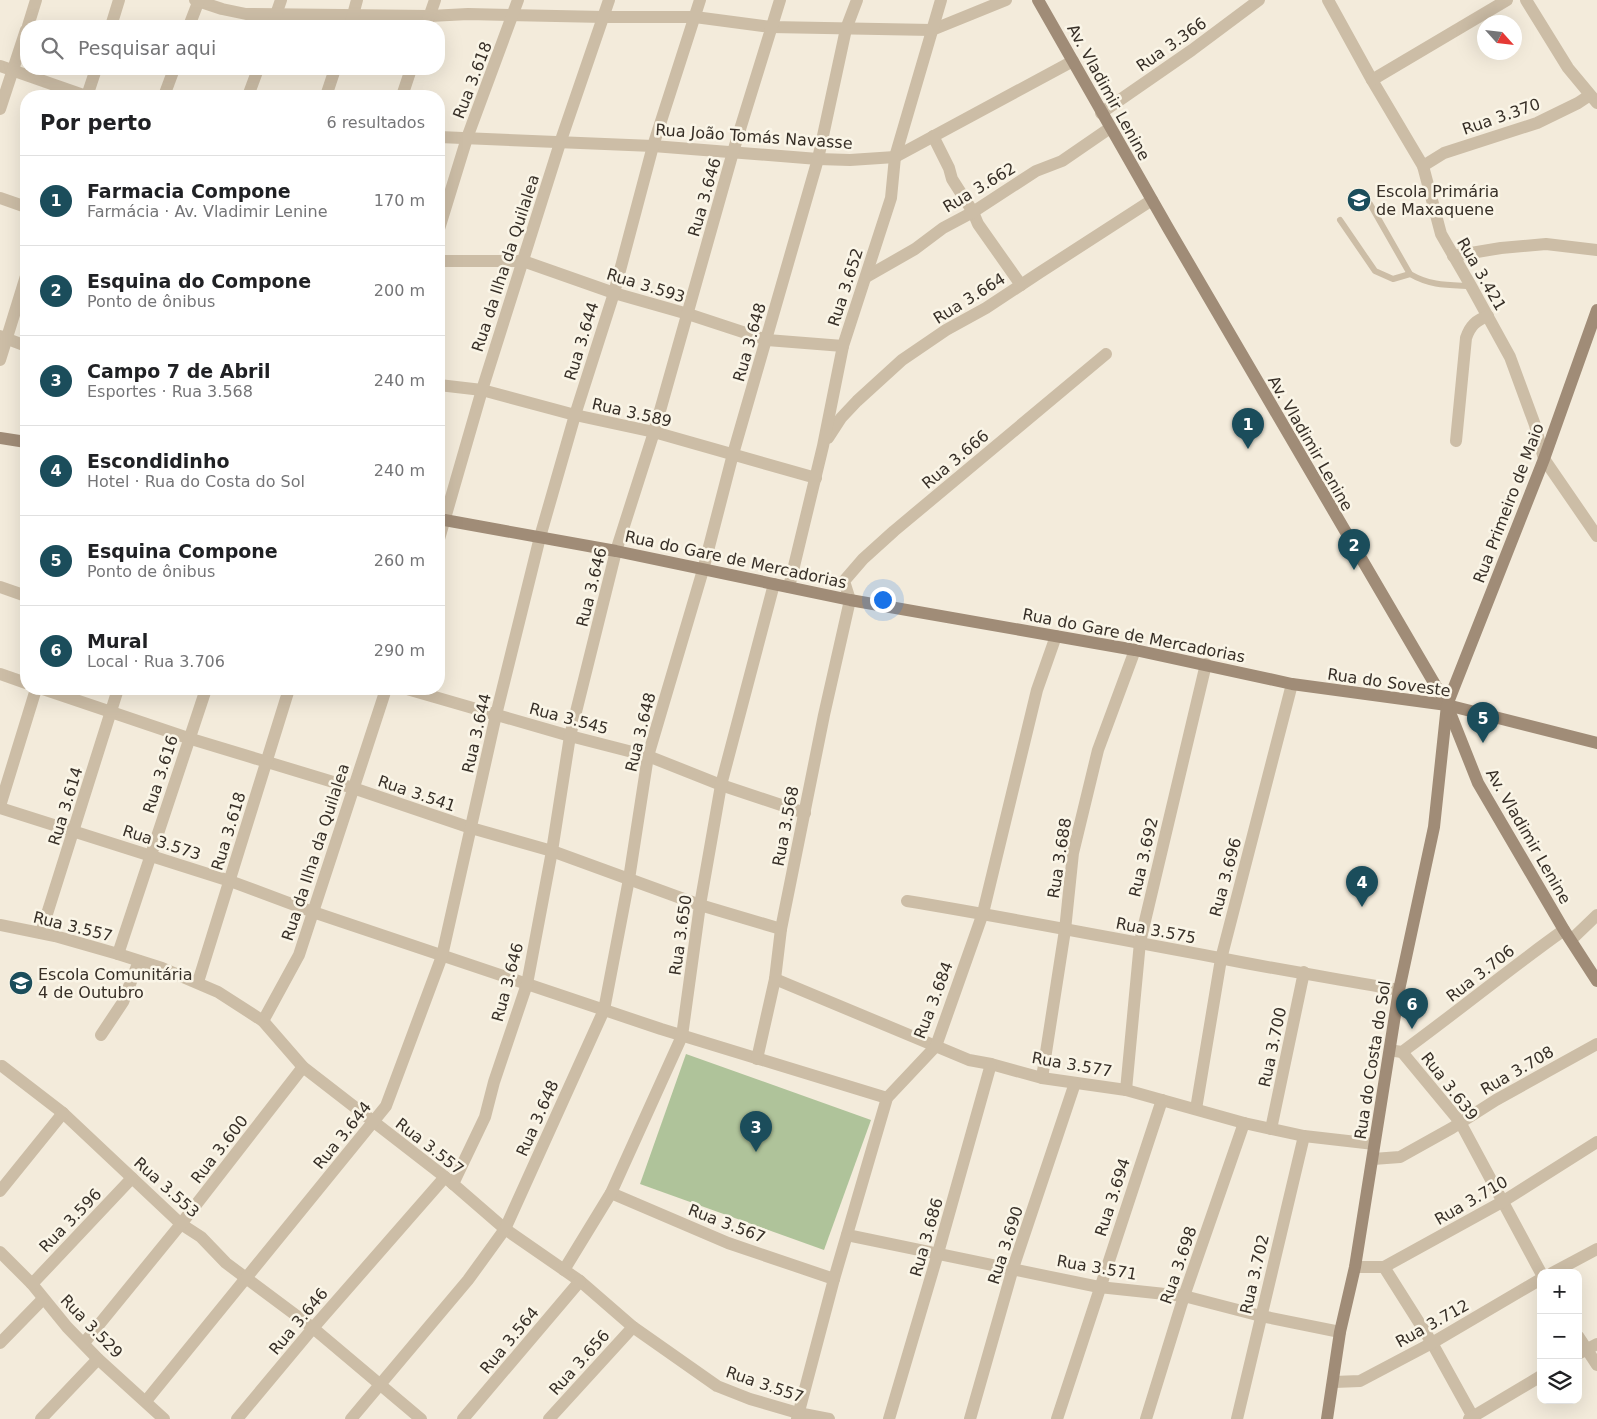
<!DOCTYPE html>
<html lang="pt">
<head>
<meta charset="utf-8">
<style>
	:root { --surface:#fff; --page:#f6f6f6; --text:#202124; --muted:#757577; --line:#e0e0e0; --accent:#1b4d5b }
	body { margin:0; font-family:"DejaVu Sans",sans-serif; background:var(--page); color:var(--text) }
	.controls { position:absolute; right:15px; bottom:15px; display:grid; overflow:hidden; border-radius:10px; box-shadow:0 5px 20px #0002 }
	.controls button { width:45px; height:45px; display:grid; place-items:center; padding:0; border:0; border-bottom:1px solid var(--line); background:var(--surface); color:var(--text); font:25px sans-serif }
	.compass { position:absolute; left:1477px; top:15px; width:45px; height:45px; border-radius:50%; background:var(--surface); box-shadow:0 5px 20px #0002; rotate:117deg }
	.you { position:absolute; left:882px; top:599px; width:18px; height:18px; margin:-12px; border:4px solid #fff; border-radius:50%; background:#1a73e8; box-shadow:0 0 0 8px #1a73e833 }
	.badge { display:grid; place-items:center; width:32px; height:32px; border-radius:50%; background:var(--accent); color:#fff; font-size:16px; font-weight:700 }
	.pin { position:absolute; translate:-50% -41px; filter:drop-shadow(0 1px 2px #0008) }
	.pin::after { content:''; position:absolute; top:26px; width:18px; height:15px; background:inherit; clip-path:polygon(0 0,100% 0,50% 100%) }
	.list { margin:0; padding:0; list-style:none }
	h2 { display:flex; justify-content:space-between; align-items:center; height:65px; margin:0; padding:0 20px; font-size:21px }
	h2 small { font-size:16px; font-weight:400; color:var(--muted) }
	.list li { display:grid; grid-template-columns:32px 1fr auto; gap:15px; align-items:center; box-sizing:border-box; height:90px; padding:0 20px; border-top:1px solid var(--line) }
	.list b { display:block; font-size:19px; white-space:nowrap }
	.list p { margin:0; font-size:16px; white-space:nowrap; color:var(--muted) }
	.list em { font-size:16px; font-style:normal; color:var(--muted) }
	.icon { flex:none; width:28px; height:28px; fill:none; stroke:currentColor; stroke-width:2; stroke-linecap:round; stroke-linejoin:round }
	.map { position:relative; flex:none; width:1597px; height:1419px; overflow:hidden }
	.search { position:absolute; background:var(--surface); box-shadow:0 5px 20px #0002; left:20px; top:20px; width:425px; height:55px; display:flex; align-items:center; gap:12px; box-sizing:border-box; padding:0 18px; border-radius:20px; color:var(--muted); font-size:19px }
	.panel { position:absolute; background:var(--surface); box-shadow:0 5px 20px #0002; left:20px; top:90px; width:425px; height:605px; border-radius:20px }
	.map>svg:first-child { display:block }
</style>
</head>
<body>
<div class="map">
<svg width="1597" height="1419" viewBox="0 0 1597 1419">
	<rect width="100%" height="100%" fill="#f3ebdb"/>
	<polygon fill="#afc39a" points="686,1054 871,1120 824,1250 640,1184"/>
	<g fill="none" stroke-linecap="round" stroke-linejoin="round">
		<g stroke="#ccbda6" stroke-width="6">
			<path d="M1370,204L1410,274C1431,286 1447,285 1470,286"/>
			<polyline points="1340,220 1375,271 1393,279 1410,274"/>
		</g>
		<g stroke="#ccbda6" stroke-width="12">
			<polyline points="195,0 222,9 246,14 430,16 468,14 604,17 695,17 771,27 932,30 1006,0"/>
			<polyline points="1328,0 1372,80 1423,166 1441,234 1471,286 1510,357 1535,425 1544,459 1597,536"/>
			<polyline points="1526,0 1568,68 1597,103"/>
			<polyline points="28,26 36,0"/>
			<polyline points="111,26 119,0"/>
			<polyline points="189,26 199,0"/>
			<polyline points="272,26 281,0"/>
			<polyline points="350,26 357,0"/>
			<polyline points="426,26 435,0"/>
			<polyline points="0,66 86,96"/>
			<polyline points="1372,80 1507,0"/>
			<polyline points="87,96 96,69"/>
			<polyline points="164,96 174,69"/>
			<polyline points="248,96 258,69"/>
			<polyline points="326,96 335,69"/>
			<polyline points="402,96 411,69"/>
			<polyline points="0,109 26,30"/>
			<polyline points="1101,113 1192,50 1259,0"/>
			<polyline points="933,136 949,168 952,179 973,212 978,224 1021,285"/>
			<polyline points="439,137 653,146 818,159 850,160 895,157 1073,61"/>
			<polyline points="1423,166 1444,153 1537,123 1578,103 1590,95"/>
			<polyline points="0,198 26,207"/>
			<polyline points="439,229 467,138 518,0"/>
			<polyline points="1453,256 1501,248 1546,244 1597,250"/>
			<polyline points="439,261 523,261 614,293 688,314 767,340 843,346"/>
			<polyline points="866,277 915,249 943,228 973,212 1036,171 1062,161 1110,128"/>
			<polyline points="0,336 26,346"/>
			<polyline points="0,360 26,276"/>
			<polyline points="439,385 482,390 575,415 654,432 816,478"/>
			<polyline points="828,438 841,418 857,401 902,360 946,330 986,308 1039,273 1152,200"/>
			<path d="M1456,441L1466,338C1470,326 1476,320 1488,316"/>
			<polyline points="439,539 482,390 560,143 609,0"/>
			<polyline points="0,587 26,596"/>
			<polyline points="789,587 823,446 843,346 891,198 895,157 941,0"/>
			<polyline points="0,674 26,683"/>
			<polyline points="43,689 188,738 353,788 471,828 552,851 700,905 781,929"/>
			<polyline points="407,689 570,736 648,756 721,785 805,813"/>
			<polyline points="0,806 36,689"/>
			<polyline points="0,808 230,881 313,912 661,1029 887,1098"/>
			<path d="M907,901C1011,918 1116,939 1220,958C1279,970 1339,979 1399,990"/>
			<polyline points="0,925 55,936 118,954 162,968 218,992 263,1021 303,1067 445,1177 505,1229 580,1281 633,1327 717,1386 750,1399 798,1413 829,1419"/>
			<polyline points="41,933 118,689"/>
			<polyline points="1571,940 1597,915"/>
			<polyline points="118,954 206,689"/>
			<polyline points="775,979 969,1060 991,1064 1042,1078 1126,1090 1244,1123 1304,1136 1374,1144"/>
			<polyline points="198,982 289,689"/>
			<polyline points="263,1021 299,955 386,689"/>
			<polyline points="101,1035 123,1002 139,961"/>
			<path d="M1395,1051L1402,1052C1457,1012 1509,969 1564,930"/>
			<polyline points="1402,1052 1460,1122 1541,1273"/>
			<polyline points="757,1059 775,979 781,929 824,715 850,600 844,581 863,559 894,531 1106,354"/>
			<polyline points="2,1066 63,1113 181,1224 201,1237 226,1263 313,1328 421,1419"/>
			<polyline points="1042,1078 1065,930 1073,853 1098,750 1135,650"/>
			<polyline points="1126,1090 1140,942 1206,664"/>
			<polyline points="1196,1109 1221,959 1292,684"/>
			<polyline points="1271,1129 1304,972"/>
			<polyline points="1373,1159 1400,1157 1452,1128 1496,1100 1597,1044"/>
			<polyline points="453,1184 485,1117 494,1082 527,984 552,851 570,736 616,551 654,432 733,152 780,0"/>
			<polyline points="0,1191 63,1113"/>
			<polyline points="611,1193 728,1243 834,1279"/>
			<polyline points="847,1235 1099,1287 1184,1296 1261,1316 1340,1332"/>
			<polyline points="0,1252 32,1284 67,1327 98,1359 164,1419"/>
			<polyline points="1355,1267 1384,1267 1502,1202 1597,1142"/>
			<polyline points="1384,1267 1432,1343 1474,1419"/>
			<polyline points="564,1270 611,1193 682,1036 700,905 721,785 774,584"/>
			<polyline points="1552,1273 1597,1249"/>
			<polyline points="32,1284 132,1178"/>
			<polyline points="1578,1336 1597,1365"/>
			<polyline points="0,1343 43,1299"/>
			<polyline points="84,1343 181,1224 303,1067"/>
			<polyline points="1578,1354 1597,1344"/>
			<polyline points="1334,1382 1360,1381 1432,1343 1541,1279"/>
			<polyline points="146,1401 386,1106 442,956 496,715 540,537 575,415 614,293 653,146 700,0"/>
			<polyline points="41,1419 98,1359"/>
			<polyline points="237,1419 313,1328 445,1177"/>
			<polyline points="351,1419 468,1280 505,1229 604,1010 629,879 648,756 703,570 733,454 818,159 846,29 857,0"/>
			<polyline points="463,1419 580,1281"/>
			<polyline points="549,1419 633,1327"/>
			<polyline points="797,1419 834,1279 887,1098 936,1046 983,913 1037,690 1056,636"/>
			<polyline points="889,1419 938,1253 991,1064"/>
			<polyline points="970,1419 1013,1268 1075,1083"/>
			<polyline points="1057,1419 1162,1100"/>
			<polyline points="1146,1419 1184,1296 1244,1123"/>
			<polyline points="1237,1419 1304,1136"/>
			<polyline points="1469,1419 1541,1376"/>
		</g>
		<g stroke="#a08c77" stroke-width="12">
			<polyline points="1038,0 1168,228 1447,705 1478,783 1564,930 1597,981"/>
			<polyline points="0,438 26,442"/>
			<polyline points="439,519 616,551 850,600 1135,650 1292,684 1447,705 1597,743"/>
			<polyline points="1327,1419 1340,1332 1355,1267 1399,990 1434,827 1447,705 1544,459 1597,310"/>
		</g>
	</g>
	<defs>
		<g id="school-disc" transform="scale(1.25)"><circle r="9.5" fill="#1b4d5b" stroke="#faf5e7"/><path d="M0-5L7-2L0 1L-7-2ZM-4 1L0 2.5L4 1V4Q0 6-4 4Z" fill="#fff"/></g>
	</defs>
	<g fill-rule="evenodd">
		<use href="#school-disc" x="1359" y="200"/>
		<use href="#school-disc" x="21" y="983"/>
	</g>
	<g text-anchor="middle" stroke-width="5" stroke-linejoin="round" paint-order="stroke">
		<g font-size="16" fill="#372f27" stroke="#faf5e7">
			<text transform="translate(1171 44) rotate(-35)" y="6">Rua 3.366</text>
			<text transform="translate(472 80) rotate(-69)" y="6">Rua 3.618</text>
			<text transform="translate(1109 92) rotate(61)" y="6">Av. Vladimir Lenine</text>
			<text transform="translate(1501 116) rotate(-19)" y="6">Rua 3.370</text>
			<text transform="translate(754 136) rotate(4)" y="6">Rua João Tomás Navasse</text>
			<text transform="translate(979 187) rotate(-31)" y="6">Rua 3.662</text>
			<text transform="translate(704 197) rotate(-74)" y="6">Rua 3.646</text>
			<text transform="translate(505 263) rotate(-72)" y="6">Rua da Ilha da Quilalea</text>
			<text transform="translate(1482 274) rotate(60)" y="6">Rua 3.421</text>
			<text transform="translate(646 285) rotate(17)" y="6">Rua 3.593</text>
			<text transform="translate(845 287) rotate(-72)" y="6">Rua 3.652</text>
			<text transform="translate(969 298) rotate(-32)" y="6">Rua 3.664</text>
			<text transform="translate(581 341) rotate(-73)" y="6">Rua 3.644</text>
			<text transform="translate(749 342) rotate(-74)" y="6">Rua 3.648</text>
			<text transform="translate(632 412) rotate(13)" y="6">Rua 3.589</text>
			<text transform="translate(1311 443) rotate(60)" y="6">Av. Vladimir Lenine</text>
			<text transform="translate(955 459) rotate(-40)" y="6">Rua 3.666</text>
			<text transform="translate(1508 503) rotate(-69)" y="6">Rua Primeiro de Maio</text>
			<text transform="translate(736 559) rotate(12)" y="6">Rua do Gare de Mercadorias</text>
			<text transform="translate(591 587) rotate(-76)" y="6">Rua 3.646</text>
			<text transform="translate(1134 635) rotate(11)" y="6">Rua do Gare de Mercadorias</text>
			<text transform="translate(1389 682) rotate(8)" y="6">Rua do Soveste</text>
			<text transform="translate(569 718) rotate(15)" y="6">Rua 3.545</text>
			<text transform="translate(640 732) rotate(-76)" y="6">Rua 3.648</text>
			<text transform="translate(476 733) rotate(-77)" y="6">Rua 3.644</text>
			<text transform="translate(160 774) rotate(-72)" y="6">Rua 3.616</text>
			<text transform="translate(417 793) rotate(19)" y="6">Rua 3.541</text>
			<text transform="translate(65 806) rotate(-73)" y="6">Rua 3.614</text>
			<text transform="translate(785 826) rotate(-79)" y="6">Rua 3.568</text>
			<text transform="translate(228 831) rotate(-73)" y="6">Rua 3.618</text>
			<text transform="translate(1529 836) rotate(60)" y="6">Av. Vladimir Lenine</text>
			<text transform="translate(162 842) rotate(18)" y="6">Rua 3.573</text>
			<text transform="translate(315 852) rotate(-72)" y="6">Rua da Ilha da Quilalea</text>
			<text transform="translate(1143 857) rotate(-77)" y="6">Rua 3.692</text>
			<text transform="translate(1059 858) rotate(-81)" y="6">Rua 3.688</text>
			<text transform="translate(1225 877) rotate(-75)" y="6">Rua 3.696</text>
			<text transform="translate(73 926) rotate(14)" y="6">Rua 3.557</text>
			<text transform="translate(1156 930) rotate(11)" y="6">Rua 3.575</text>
			<text transform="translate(680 935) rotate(-82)" y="6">Rua 3.650</text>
			<text transform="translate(1480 973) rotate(-38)" y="6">Rua 3.706</text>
			<text transform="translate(507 982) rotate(-75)" y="6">Rua 3.646</text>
			<text transform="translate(933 1000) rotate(-69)" y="6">Rua 3.684</text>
			<text transform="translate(1272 1047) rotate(-78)" y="6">Rua 3.700</text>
			<text transform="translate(1372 1060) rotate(-81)" y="6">Rua do Costa do Sol</text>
			<text transform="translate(1072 1064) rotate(10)" y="6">Rua 3.577</text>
			<text transform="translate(1517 1070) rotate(-30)" y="6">Rua 3.708</text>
			<text transform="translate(1450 1086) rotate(52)" y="6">Rua 3.639</text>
			<text transform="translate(537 1118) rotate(-66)" y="6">Rua 3.648</text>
			<text transform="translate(342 1135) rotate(-51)" y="6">Rua 3.644</text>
			<text transform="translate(430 1146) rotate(38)" y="6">Rua 3.557</text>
			<text transform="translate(219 1149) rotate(-52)" y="6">Rua 3.600</text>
			<text transform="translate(167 1187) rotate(42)" y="6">Rua 3.553</text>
			<text transform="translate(1112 1197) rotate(-72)" y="6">Rua 3.694</text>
			<text transform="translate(1471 1200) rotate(-30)" y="6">Rua 3.710</text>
			<text transform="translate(70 1220) rotate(-46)" y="6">Rua 3.596</text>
			<text transform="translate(727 1223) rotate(21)" y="6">Rua 3.567</text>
			<text transform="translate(926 1237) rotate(-74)" y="6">Rua 3.686</text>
			<text transform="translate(1005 1245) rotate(-72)" y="6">Rua 3.690</text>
			<text transform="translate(1178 1265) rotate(-71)" y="6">Rua 3.698</text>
			<text transform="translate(1097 1267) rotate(10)" y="6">Rua 3.571</text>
			<text transform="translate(1254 1274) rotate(-77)" y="6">Rua 3.702</text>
			<text transform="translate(298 1321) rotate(-50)" y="6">Rua 3.646</text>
			<text transform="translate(1432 1323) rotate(-29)" y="6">Rua 3.712</text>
			<text transform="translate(92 1326) rotate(46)" y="6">Rua 3.529</text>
			<text transform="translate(509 1340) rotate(-50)" y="6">Rua 3.564</text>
			<text transform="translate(579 1362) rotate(-48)" y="6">Rua 3.656</text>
			<text transform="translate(765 1384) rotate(19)" y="6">Rua 3.557</text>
		</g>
		<g font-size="16" fill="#372f27" stroke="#faf5e7" text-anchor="start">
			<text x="1376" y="197">Escola Primária<tspan x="1376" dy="18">de Maxaquene</tspan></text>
			<text x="38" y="980">Escola Comunitária<tspan x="38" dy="18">4 de Outubro</tspan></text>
		</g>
	</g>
</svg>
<div class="controls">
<button>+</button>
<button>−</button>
<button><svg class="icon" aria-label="layers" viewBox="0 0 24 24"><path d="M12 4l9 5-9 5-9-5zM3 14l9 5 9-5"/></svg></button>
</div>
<svg class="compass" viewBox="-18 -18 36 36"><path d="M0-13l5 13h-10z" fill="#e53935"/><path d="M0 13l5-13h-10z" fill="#757577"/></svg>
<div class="you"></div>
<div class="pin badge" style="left:1248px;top:449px">1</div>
<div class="pin badge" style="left:1354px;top:570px">2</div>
<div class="pin badge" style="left:756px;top:1152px">3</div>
<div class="pin badge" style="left:1362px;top:907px">4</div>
<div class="pin badge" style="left:1483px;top:743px">5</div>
<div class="pin badge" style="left:1412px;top:1029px">6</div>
<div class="search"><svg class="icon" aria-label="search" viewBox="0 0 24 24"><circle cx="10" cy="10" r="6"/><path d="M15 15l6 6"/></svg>Pesquisar aqui</div>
<section class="panel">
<h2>Por perto<small>6 resultados</small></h2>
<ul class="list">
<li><span class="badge">1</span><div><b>Farmacia Compone</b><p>Farmácia · Av. Vladimir Lenine</p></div><em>170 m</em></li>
<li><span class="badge">2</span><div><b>Esquina do Compone</b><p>Ponto de ônibus</p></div><em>200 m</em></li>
<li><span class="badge">3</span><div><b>Campo 7 de Abril</b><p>Esportes · Rua 3.568</p></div><em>240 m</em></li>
<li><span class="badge">4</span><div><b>Escondidinho</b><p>Hotel · Rua do Costa do Sol</p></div><em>240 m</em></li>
<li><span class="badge">5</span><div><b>Esquina Compone</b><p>Ponto de ônibus</p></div><em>260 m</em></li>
<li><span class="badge">6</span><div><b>Mural</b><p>Local · Rua 3.706</p></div><em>290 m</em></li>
</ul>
</section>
</div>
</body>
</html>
